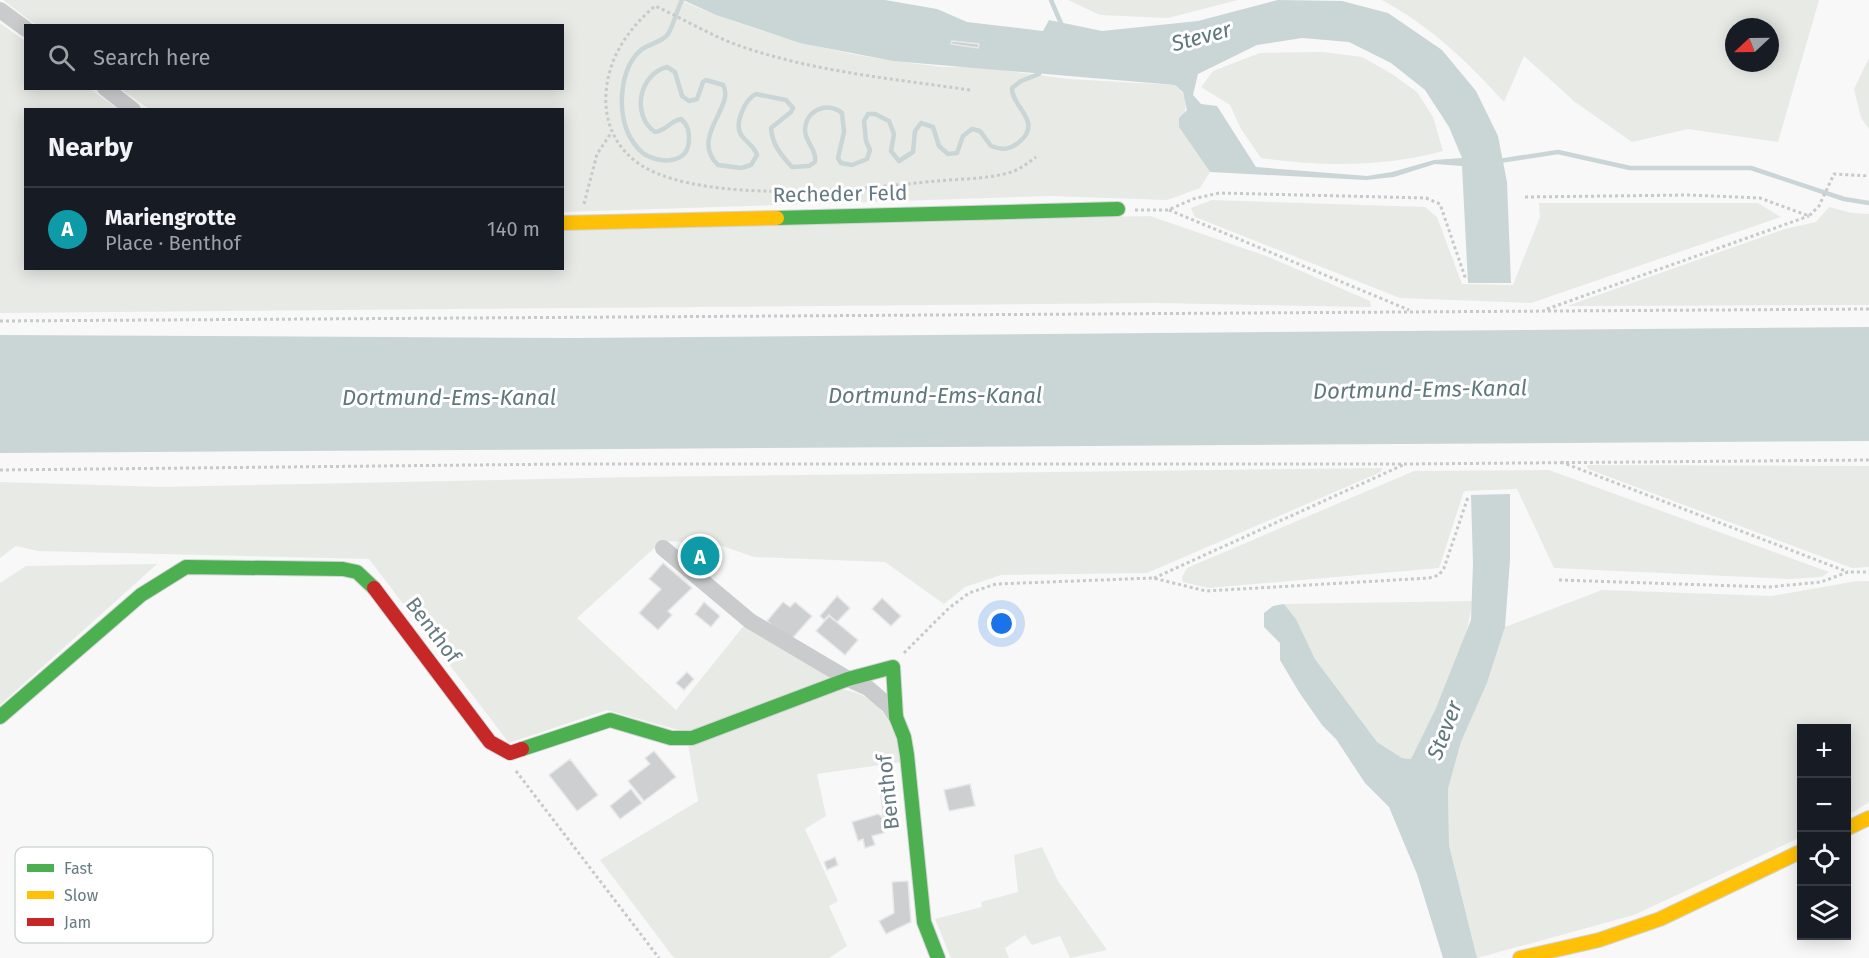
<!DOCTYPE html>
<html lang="en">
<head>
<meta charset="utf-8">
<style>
	:root { --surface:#171b24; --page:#242831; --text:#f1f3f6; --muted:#9ea1a6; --line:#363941; --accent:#db2777 }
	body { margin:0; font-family:"Fira Sans",sans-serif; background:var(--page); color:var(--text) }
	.controls { position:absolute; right:18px; bottom:18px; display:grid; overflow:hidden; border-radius:0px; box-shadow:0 3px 15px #0003 }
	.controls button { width:54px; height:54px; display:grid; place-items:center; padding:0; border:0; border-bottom:2px solid var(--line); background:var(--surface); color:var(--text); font:30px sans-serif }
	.compass { position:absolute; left:1725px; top:18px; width:54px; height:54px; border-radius:50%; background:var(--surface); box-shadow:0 3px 15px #0003; rotate:248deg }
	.you { position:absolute; left:1002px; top:624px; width:21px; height:21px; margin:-15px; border:4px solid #fff; border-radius:50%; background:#1a73e8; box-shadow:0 0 0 9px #1a73e833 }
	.badge { display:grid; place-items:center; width:39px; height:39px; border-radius:50%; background:var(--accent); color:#fff; font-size:20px; font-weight:700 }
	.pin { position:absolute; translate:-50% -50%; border:3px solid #fff; box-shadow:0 2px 6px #0006 }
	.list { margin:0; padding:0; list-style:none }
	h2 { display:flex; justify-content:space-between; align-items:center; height:78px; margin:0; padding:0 24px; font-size:26px }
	h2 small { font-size:20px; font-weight:400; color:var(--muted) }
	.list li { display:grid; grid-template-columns:39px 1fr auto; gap:18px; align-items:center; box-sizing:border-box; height:84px; padding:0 24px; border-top:2px solid var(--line) }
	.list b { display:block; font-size:22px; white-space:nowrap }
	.list p { margin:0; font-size:20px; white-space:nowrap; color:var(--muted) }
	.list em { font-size:20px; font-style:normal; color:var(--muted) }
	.icon { flex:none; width:33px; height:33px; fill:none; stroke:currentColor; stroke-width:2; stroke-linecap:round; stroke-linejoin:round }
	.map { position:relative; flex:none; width:1869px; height:958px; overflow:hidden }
	.search { position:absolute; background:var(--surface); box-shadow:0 3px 15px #0003; left:24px; top:24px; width:540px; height:66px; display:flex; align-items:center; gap:15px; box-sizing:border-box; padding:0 21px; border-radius:0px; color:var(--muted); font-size:22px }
	.panel { position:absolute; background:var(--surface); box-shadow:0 3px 15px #0003; left:24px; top:108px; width:540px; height:162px; border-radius:0px }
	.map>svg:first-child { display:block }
</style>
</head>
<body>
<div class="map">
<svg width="1869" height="958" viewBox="0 0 1869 958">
	<rect width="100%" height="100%" fill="#f8f8f8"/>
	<g fill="#e8eae6" fill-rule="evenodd">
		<path d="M3,0H680C756,33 836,55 918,64C936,66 954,69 972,66L1069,79L1175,85C1190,97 1187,111 1179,127L1210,172L1200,188L1167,200L1050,196L563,212L562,110L149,109L121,89L562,88V26H37Z"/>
		<polygon points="1068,0 1238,0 1168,18 1100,15"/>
		<path d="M1382,0H1819L1778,142L1688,129L1632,142L1575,102L1524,56L1504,102C1467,61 1430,26 1382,0ZM1734,27H1770V63H1734Z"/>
		<polygon points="0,23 25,41 26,88 90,89 118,109 26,110 26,268 562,268 563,229 1150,216 1269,257 1370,301 1371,307 1155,303 0,313"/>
		<path d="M1323,52L1362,57L1392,74L1417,92L1433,117L1443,151C1384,167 1321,167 1261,158L1241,129L1230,105L1201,87L1213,71L1260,53Z"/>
		<polygon points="1869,58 1869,129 1861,118 1854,89"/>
		<polygon points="1212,200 1425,207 1437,217 1462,284 1513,285 1540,217 1539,203 1758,203 1781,217 1531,303 1400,298 1195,217 1191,208"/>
		<polygon points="1829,207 1852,213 1869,214 1869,305 1567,306 1785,229 1816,222"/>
		<polygon points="1587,465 1869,466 1869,567 1852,568 1588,469"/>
		<polygon points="1382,468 1381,472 1147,573 1001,575 965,587 944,604 885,562 754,557 714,543 662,541 577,618 676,710 746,623 830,677 689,733 607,710 509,743 369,559 38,551 16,546 0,558 0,482 161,487 636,477"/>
		<polygon points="1549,470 1829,572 1822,577 1789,579 1554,568 1517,489 1464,491 1439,568 1209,588 1183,582 1182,577 1187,568 1414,471"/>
		<polygon points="157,564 0,705 0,583 26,566"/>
		<polygon points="1857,581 1869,581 1869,802 1847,816 1846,728 1802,728 1801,837 1634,915 1477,958 1449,845 1448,789 1461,742 1487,683 1505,627 1602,590 1772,596"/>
		<path d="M1472,601C1469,646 1432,717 1411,759L1402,758L1377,742L1315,659L1296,619L1284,604Z"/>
		<path d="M838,689C880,692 895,725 902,762L817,774L826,816L805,829L838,901L829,906L847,946L829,958H674L600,860L698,801L688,744Z"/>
		<polygon points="1042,847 1058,881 1107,950 1070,958 1060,936 1032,945 1025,935 1005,948 1009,958 951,958 935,919 982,907 981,902 1018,892 1014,855"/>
	</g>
	<g fill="#cad5d6" fill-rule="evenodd">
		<path d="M683,0H885L937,9L967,22L1043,31L1049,20L1102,31L1198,21L1278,0L1342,1L1388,13L1442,50L1476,91L1498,136L1507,182L1511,283H1468L1462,166L1435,164L1394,177L1366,180L1210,172L1179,127V118L1187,110L1183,92L1175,85L893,61L800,43L716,15ZM1302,38L1349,42L1391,63L1425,90L1449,127L1462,158L1434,160L1392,172L1367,176L1256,167L1217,106L1201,104L1193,95L1198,74L1257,45Z"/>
		<polygon points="1869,327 1869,441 0,453 0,335 575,338"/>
		<polygon points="1510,494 1510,560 1505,627 1487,683 1461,742 1448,789 1449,845 1477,958 1443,958 1417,874 1389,807 1365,783 1336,739 1322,725 1299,692 1280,660 1280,643 1264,627 1264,613 1273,606 1284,604 1296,619 1315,659 1377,742 1402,758 1411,759 1436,708 1471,620 1473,563 1471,495"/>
	</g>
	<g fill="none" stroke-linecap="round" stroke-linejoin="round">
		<g stroke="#cad5d6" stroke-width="4.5">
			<path d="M682,0C677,10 674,24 668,34C663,42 648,44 641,50C621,67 618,104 626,128C629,137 636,148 644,154C662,164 688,164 689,140C689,131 688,125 681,119C670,121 666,131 655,132C631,115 639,74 667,67L675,72L682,96L689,101L697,99L703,82L706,80L723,85C736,106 689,137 718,165L741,168L751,165L757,155C754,146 747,143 742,136C733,125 745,99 756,94L786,100L793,108L791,112L771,128C772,145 782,156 792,167L809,166L815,162C817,150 806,143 805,131C805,110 827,101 842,113L844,132L838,158L841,163L852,165L867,159L870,150L866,141L864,121L868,114H875L889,121L894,134L891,151L899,161L913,152L915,131L921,123L933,127L939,146L948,154L957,153L963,136L972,129L980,131L991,146C1002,150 1009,150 1018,143C1045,122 1011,107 1012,88L1021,81L1039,74"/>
			<polyline points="1051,0 1063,28"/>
			<polyline points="1499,161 1558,152 1630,168 1751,168 1844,199 1869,203"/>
		</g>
	</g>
	<g fill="#cdcfd0" stroke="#e8e8e8" stroke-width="1.5">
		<polygon points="952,41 979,44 978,48 951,44"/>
		<polygon points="663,563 692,588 668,611 672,615 658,630 639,613 661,589 649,579"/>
		<polygon points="837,596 850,608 837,622 829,615 824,620 820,616"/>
		<polygon points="882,598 901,616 891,626 872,609"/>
		<polygon points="704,602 720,616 711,627 695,614"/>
		<polygon points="783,602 790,607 795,602 812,616 790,641 767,621"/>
		<polygon points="829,616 858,640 845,655 816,631"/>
		<polygon points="687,672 694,679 684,690 676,683"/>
		<polygon points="654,751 676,777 644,801 628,781 650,764 645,758"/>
		<polygon points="570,759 598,795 577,811 549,775"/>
		<polygon points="970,784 975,806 949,811 944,790"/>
		<polygon points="895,786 899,826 884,827 880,787"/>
		<polygon points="631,789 642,803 620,819 610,806"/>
		<polygon points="878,814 882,817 884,833 872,836 875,845 865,848 863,839 858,841 852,822"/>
		<polygon points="835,857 838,865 827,870 824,862"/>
		<polygon points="908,881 911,922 886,934 879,921 894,913 892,882"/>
	</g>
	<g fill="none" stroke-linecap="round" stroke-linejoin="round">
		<g stroke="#d3d4d5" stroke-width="16">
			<g id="fast">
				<polyline points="777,218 1118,209"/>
				<polyline points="0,717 141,595 186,567 343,569 357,572 374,588"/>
				<polyline points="522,749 610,720 671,738 692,738 848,679 893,667 896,717 904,737 907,755 924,922 938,958"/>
			</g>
		</g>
		<g stroke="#d3d4d5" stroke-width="16">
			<g id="slow">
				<polyline points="562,223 777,218"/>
				<polyline points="1846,829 1869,818"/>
				<polyline points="1520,958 1599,940 1660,919 1802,851"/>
			</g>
		</g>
		<g stroke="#d3d4d5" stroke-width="16">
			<polyline id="jam" points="374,588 490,742 510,753 522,749"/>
		</g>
		<g stroke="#c8c9c9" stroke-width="3" stroke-dasharray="3 3" stroke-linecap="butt">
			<path d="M970,90C895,79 816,72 743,47C713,37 684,19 655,6C628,29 608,58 606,94C604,124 617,151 644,167C711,205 860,189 936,181C959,179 986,179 1008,173C1019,170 1027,164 1036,157"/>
			<polyline points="1525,197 1688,195 1760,198 1809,216 1819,206 1834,174 1869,176"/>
			<polyline points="584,204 597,154 611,133"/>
			<polyline points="1135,210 1168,210 1193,199 1219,193 1426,198 1440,204 1466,280"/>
			<polyline points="1169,210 1409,310"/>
			<polyline points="1547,309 1809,216"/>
			<polyline points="0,321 1869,309"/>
			<polyline points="1561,462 1848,572"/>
			<polyline points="0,470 567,464 1406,464 1869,460"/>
			<polyline points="1154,578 1403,465"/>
			<polyline points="1559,580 1769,587 1821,582 1848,572 1869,572"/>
			<polyline points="904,653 949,608 969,593 996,584 1153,578 1206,591 1429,578 1439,575 1444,568 1468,497"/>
			<polyline points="516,771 659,958"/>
		</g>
		<g stroke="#c9cbcc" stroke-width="16">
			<polyline points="0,10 26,29"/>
			<polyline points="105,88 133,110"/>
			<polyline points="663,548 750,621 848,679 868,688 889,706 896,717"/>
		</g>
		<use href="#fast" stroke="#4caf50" stroke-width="14"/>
		<use href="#slow" stroke="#ffc107" stroke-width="14"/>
		<use href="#jam" stroke="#c62828" stroke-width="14"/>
	</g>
	<g text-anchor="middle" stroke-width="6" stroke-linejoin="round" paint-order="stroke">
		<g font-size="21" fill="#667a81" stroke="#fff">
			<text transform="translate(840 194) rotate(-1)" y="7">Recheder Feld</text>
			<text transform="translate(433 630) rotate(53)" y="7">Benthof</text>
			<text transform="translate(888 792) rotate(-96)" y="7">Benthof</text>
		</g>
		<g font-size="22" font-style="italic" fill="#60787a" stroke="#fff">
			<text transform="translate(1201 36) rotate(-15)" y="8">Stever</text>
			<text transform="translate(1420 389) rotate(-1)" y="8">Dortmund-Ems-Kanal</text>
			<text x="935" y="403">Dortmund-Ems-Kanal</text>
			<text x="449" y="405">Dortmund-Ems-Kanal</text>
			<text transform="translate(1444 730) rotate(-69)" y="8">Stever</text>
		</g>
	</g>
	<rect x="15" y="847" width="198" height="96" rx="9" fill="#fff" stroke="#d1d7d9" stroke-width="1.5"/>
	<rect x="27" y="864" width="27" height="8" fill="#4caf50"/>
	<rect x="27" y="891" width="27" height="8" fill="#ffc107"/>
	<rect x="27" y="918" width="27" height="8" fill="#c62828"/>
	<g font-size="16" fill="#667a81">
		<text x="64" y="874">Fast</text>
		<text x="64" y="901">Slow</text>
		<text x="64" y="928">Jam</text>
	</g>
</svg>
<div class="controls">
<button>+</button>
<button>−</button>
<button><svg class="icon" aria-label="locate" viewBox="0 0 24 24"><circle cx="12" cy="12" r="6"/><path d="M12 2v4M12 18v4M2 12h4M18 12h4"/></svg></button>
<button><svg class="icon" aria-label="layers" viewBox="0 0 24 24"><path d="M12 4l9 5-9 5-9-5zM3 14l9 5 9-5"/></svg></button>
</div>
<svg class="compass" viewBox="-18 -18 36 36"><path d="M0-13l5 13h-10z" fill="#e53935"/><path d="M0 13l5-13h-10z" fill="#9ea1a6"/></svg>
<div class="you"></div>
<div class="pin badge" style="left:700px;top:556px;background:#0f9aa8">A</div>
<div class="search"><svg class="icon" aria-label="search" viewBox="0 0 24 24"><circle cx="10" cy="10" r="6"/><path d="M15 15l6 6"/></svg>Search here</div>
<section class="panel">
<h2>Nearby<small></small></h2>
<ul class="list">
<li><span class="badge" style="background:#0f9aa8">A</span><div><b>Mariengrotte</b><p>Place · Benthof</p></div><em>140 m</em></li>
</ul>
</section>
</div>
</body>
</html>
